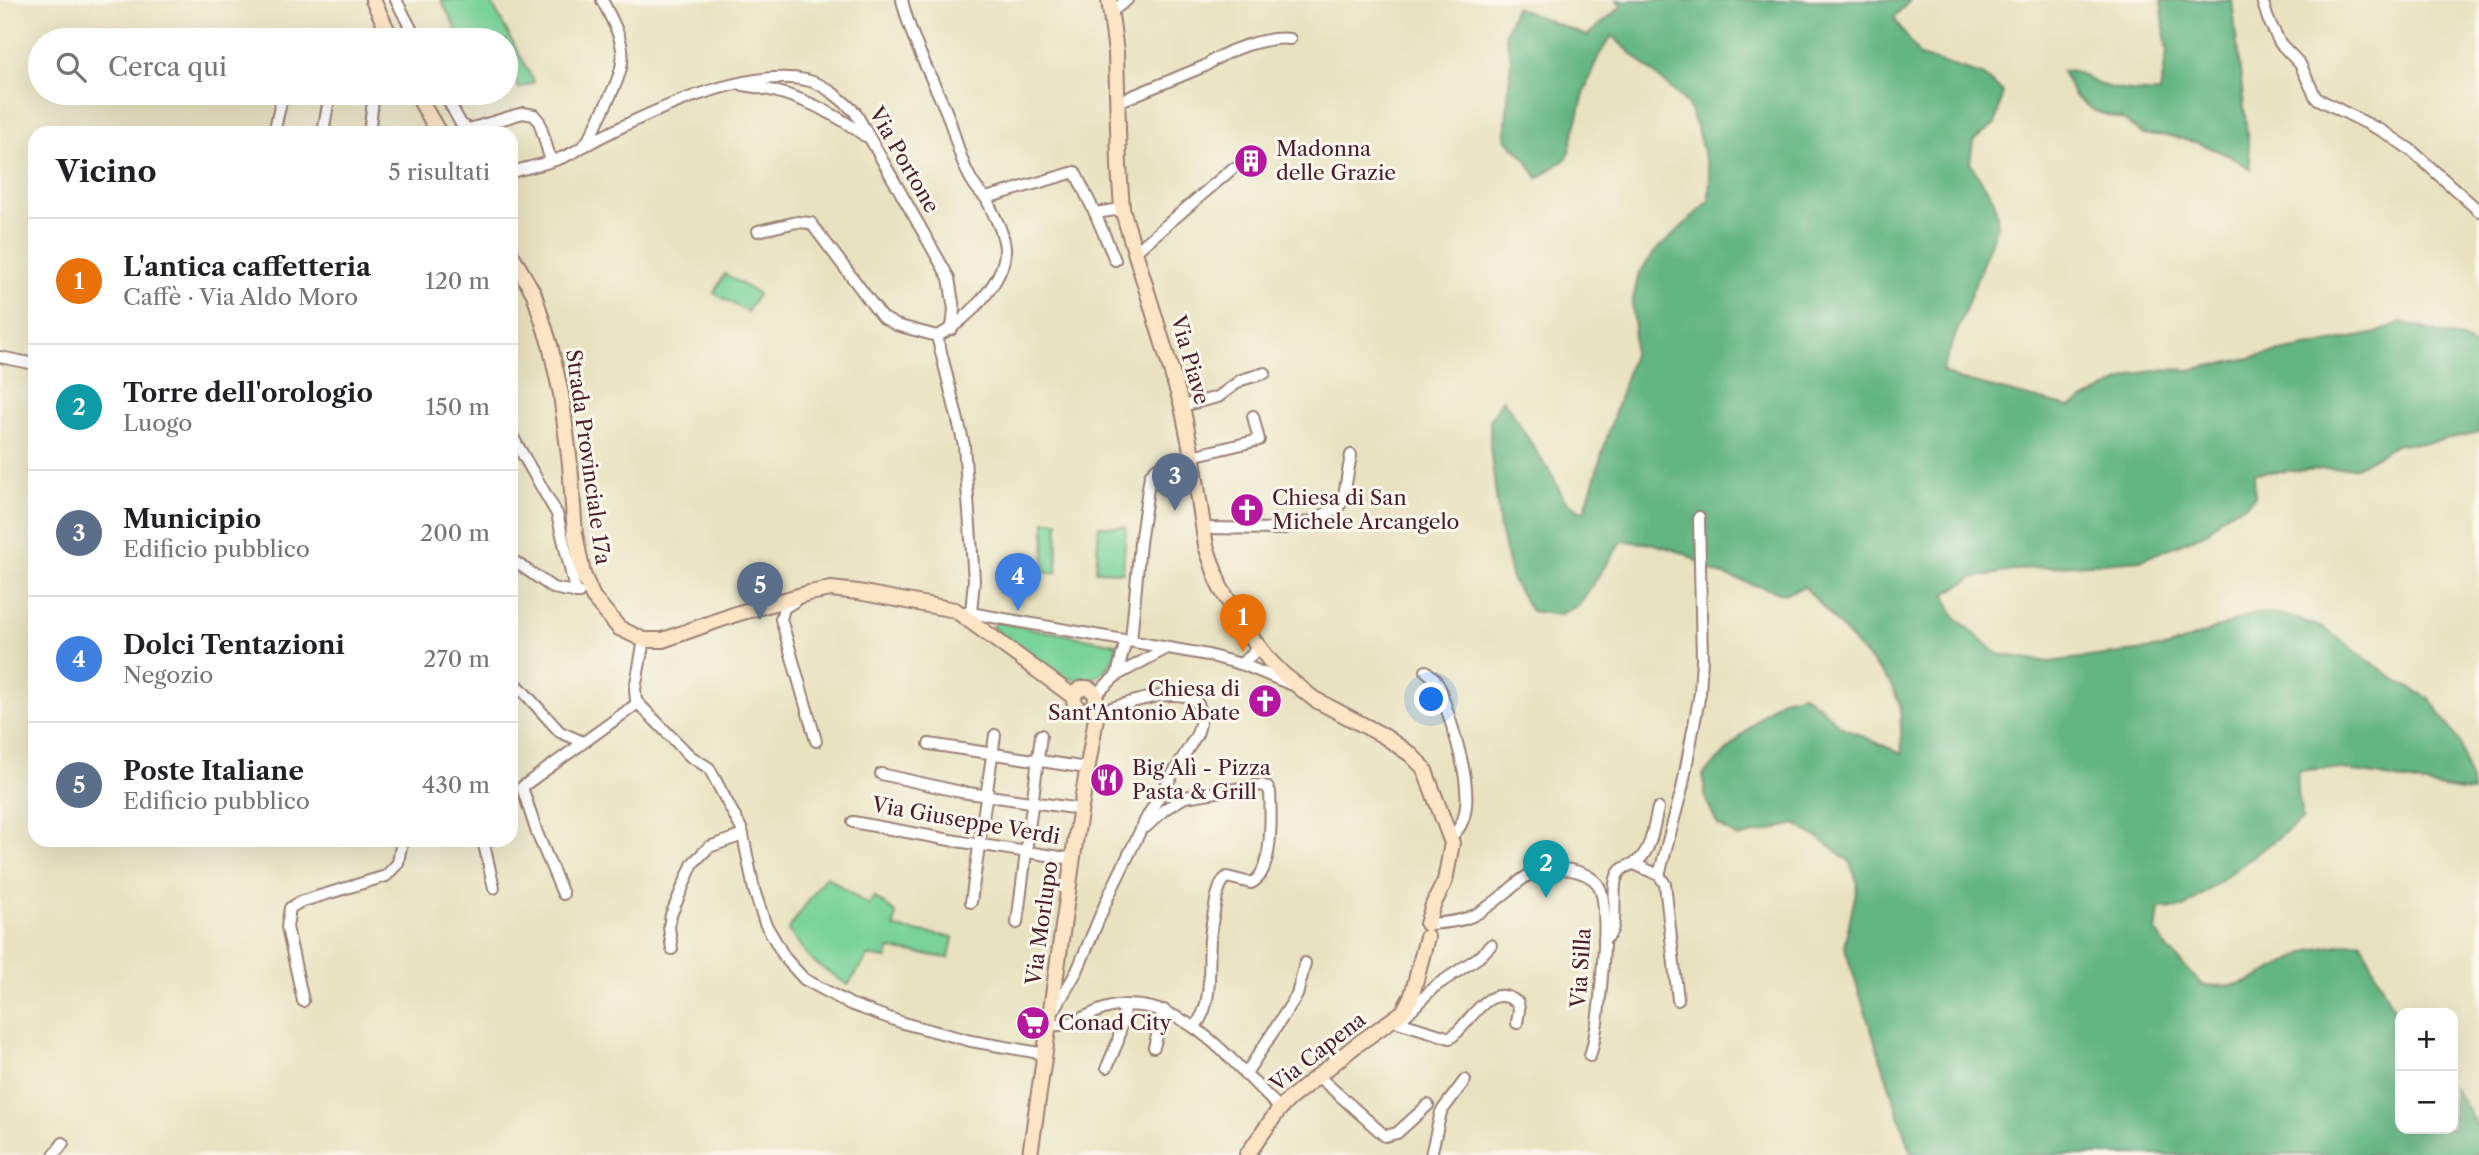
<!DOCTYPE html>
<html lang="it">
<head>
<meta charset="utf-8">
<style>
	:root { --surface:#fff; --page:#f2f2f2; --text:#202124; --muted:#757577; --line:#e0e0e0; --accent:#ea580c }
	body { margin:0; font-family:"Libre Caslon Text",serif; background:var(--page); color:var(--text) }
	.controls { position:absolute; right:21px; bottom:21px; display:grid; overflow:hidden; border-radius:14px; box-shadow:0 7px 28px #0002 }
	.controls button { width:63px; height:63px; display:grid; place-items:center; padding:0; border:0; border-bottom:2px solid var(--line); background:var(--surface); color:var(--text); font:35px sans-serif }
	.you { position:absolute; left:1432px; top:700px; width:24px; height:24px; margin:-18px; border:5px solid #fff; border-radius:50%; background:#1a73e8; box-shadow:0 0 0 10px #1a73e833 }
	.badge { display:grid; place-items:center; width:46px; height:46px; border-radius:50%; background:var(--accent); color:#fff; font-size:23px; font-weight:700 }
	.pin { position:absolute; translate:-50% -58px; filter:drop-shadow(0 2px 4px #0008) }
	.pin::after { content:''; position:absolute; top:37px; width:24px; height:21px; background:inherit; clip-path:polygon(0 0,100% 0,50% 100%) }
	.list { margin:0; padding:0; list-style:none }
	h2 { display:flex; justify-content:space-between; align-items:center; height:91px; margin:0; padding:0 28px; font-size:30px }
	h2 small { font-size:23px; font-weight:400; color:var(--muted) }
	.list li { display:grid; grid-template-columns:46px 1fr auto; gap:21px; align-items:center; box-sizing:border-box; height:126px; padding:0 28px; border-top:2px solid var(--line) }
	.list b { display:block; font-size:26px; white-space:nowrap }
	.list p { margin:0; font-size:23px; white-space:nowrap; color:var(--muted) }
	.list em { font-size:23px; font-style:normal; color:var(--muted) }
	.icon { flex:none; width:38px; height:38px; fill:none; stroke:currentColor; stroke-width:2; stroke-linecap:round; stroke-linejoin:round }
	.map { position:relative; flex:none; width:2479px; height:1155px; overflow:hidden }
	.search { position:absolute; background:var(--surface); box-shadow:0 7px 28px #0002; left:28px; top:28px; width:490px; height:77px; display:flex; align-items:center; gap:18px; box-sizing:border-box; padding:0 24px; border-radius:38px; color:var(--muted); font-size:26px }
	.panel { position:absolute; background:var(--surface); box-shadow:0 7px 28px #0002; left:28px; top:126px; width:490px; height:721px; border-radius:21px }
	.map>svg:first-child { display:block }
</style>
</head>
<body>
<div class="map">
<svg width="2479" height="1155" viewBox="0 0 2479 1155">
	<rect width="100%" height="100%" fill="#fbf7ec"/>
	<filter id="ink" filterUnits="userSpaceOnUse"><feTurbulence type="fractalNoise" baseFrequency=".0143" numOctaves="2"/><feDisplacementMap in="SourceGraphic" scale="14" xChannelSelector="R" yChannelSelector="G"/><feConvolveMatrix kernelMatrix="1 2 1 2 8 2 1 2 1" color-interpolation-filters="sRGB"/></filter>
	<filter id="wash" filterUnits="userSpaceOnUse"><feTurbulence type="fractalNoise" baseFrequency=".00686" numOctaves="4" result="noise"/><feDisplacementMap in="SourceGraphic" scale="28" xChannelSelector="R" yChannelSelector="G"/><feGaussianBlur stdDeviation="1.57" result="paint"/><feColorMatrix in="noise" values="0 0 0 0 0 0 0 0 0 0 0 0 0 0 0 0 0 1.4 0 .05"/><feComposite in="paint" operator="in"/></filter>
	<g filter="url(#wash)">
		<rect width="100%" height="100%" fill="#e9e2c0"/>
		<g fill="#79d399" stroke="#627962" stroke-width="2">
			<polygon points="441,0 490,0 534,82 519,89 516,82 506,87 506,40 462,40"/>
			<polygon points="725,274 758,294 747,312 714,293"/>
			<polygon points="1045,521 1058,521 1057,573 1044,573"/>
			<polygon points="1099,526 1126,527 1123,572 1096,571"/>
			<path d="M996,622L1117,644C1115,656 1112,664 1103,672C1072,701 1017,646 992,627Z"/>
			<polygon points="826,876 868,905 874,897 896,913 894,928 953,937 949,958 889,949 887,959 868,956 848,985 811,960 788,930"/>
		</g>
		<g fill="#62b581" stroke="#566a56" stroke-width="2">
			<path d="M1616,0H1910L1894,18L1920,56L1982,75L2003,92L1995,124L1973,141L1970,163L1994,200L1998,223L1942,371L1958,379L2069,407L2135,374L2167,369L2189,370L2377,333L2400,322L2462,339L2479,349V432L2428,443L2398,444L2356,467L2254,473L2255,496L2247,504L2221,517L2207,533L2141,560L2022,569L1973,578L1945,594L1954,616L1998,654L2049,662L2169,647L2253,614L2274,613L2299,619L2325,629L2399,682L2430,699L2460,743L2473,792C2425,788 2379,772 2331,769C2321,768 2309,770 2298,771L2297,793L2303,819L2184,908L2159,909L2156,932L2168,949L2202,985L2226,986L2249,982L2311,950L2360,941C2375,965 2382,995 2400,1017V1129H2453V1086L2479,1130V1155H1912L1844,946L1858,883L1849,861L1823,841L1795,824L1739,838L1718,825L1706,800L1703,775L1764,713L1782,699L1803,694L1822,708L1840,726L1902,754L1900,704L1890,683L1805,587L1783,594L1714,572L1684,553L1654,544L1622,541L1579,605L1559,615L1531,611L1512,580L1500,529L1490,446V420L1503,399L1554,479L1565,501L1584,512L1633,354L1635,327L1632,304L1639,273L1654,253L1709,201L1710,177L1696,125L1687,103L1612,36C1583,73 1581,114 1567,158L1538,178L1525,158L1505,138L1511,59L1505,33L1515,7L1587,36L1622,6Z"/>
			<path d="M2161,0H2232L2251,169L2230,156L2199,143L2170,136L2142,134L2123,120L2095,111L2074,96L2062,71C2079,68 2083,78 2098,84C2119,91 2138,93 2160,92L2167,53Z"/>
		</g>
	</g>
	<g filter="url(#ink)">
		<g fill="none" stroke-linecap="round" stroke-linejoin="round">
			<g stroke="#9a8076" stroke-width="14">
				<g id="street">
					<polyline points="396,0 417,40"/>
					<path d="M902,0C911,39 930,74 946,111C958,140 961,176 986,198L1075,172L1095,213L1122,209"/>
					<polyline points="2262,0 2268,19 2280,43 2300,64 2316,98 2384,132 2411,150 2479,211"/>
					<polyline points="1111,12 1127,0"/>
					<path d="M743,85C789,91 828,108 865,136"/>
					<polyline points="444,93 461,124 469,129 523,113 534,115 539,121 551,161"/>
					<path d="M1118,102L1205,66C1224,51 1265,36 1290,39"/>
					<polyline points="276,124 283,93"/>
					<polyline points="323,133 330,93"/>
					<polyline points="369,133 374,93"/>
					<path d="M584,146C640,116 742,67 806,80C825,84 841,99 855,112L949,278L954,309L952,329"/>
					<path d="M511,172C533,166 563,161 582,147C591,140 596,124 601,115C628,60 631,55 602,0"/>
					<polyline points="1095,213 1115,260"/>
					<polyline points="758,231 797,222 811,223 882,317 896,325 937,336"/>
					<polyline points="1135,252 1232,169"/>
					<polyline points="0,357 35,364"/>
					<polyline points="1182,406 1218,397 1241,380 1265,373"/>
					<polyline points="511,434 557,514 576,593"/>
					<polyline points="1192,456 1259,440 1253,416"/>
					<polyline points="1203,528 1281,529 1312,521 1338,507 1343,501 1351,455"/>
					<polyline points="511,559 553,588 579,593"/>
					<polyline points="795,601 784,608 781,619 816,741"/>
					<polyline points="965,612 1208,655 1244,665 1290,684"/>
					<path d="M971,613L974,580L964,445L937,336C964,324 1006,281 1005,249C1004,231 993,214 986,198"/>
					<polyline points="644,640 635,689 636,701 690,756 709,768 742,830 754,890 765,923 785,958 804,979 850,1004 903,1023 971,1041 1045,1054"/>
					<polyline points="1131,641 1140,543 1150,475 1157,468 1193,460"/>
					<polyline points="1240,664 1252,655 1257,644"/>
					<path d="M1426,671L1435,679L1440,688C1450,723 1487,811 1451,836"/>
					<polyline points="1117,675 1126,640"/>
					<polyline points="511,678 560,732 583,742"/>
					<polyline points="1095,695 1117,675 1167,648"/>
					<polyline points="929,744 1087,768"/>
					<polyline points="881,774 961,792 1080,809"/>
					<polyline points="853,822 950,840 1073,859"/>
					<path d="M1146,827L1165,809L1185,797L1261,785L1267,787L1270,792C1271,814 1274,873 1251,883L1227,877C1220,882 1220,888 1217,896C1214,911 1211,925 1210,940C1208,966 1214,1007 1194,1027"/>
					<polyline points="483,840 494,888"/>
					<polyline points="1634,864 1659,875 1665,884 1678,1000"/>
					<polyline points="1659,875 1682,789 1700,693 1702,659 1699,517"/>
					<polyline points="563,894 537,833 522,787 638,703"/>
					<polyline points="971,902 995,735"/>
					<polyline points="1017,923 1041,735"/>
					<path d="M1427,924C1468,922 1477,917 1508,891C1516,884 1525,876 1534,872C1552,864 1595,869 1601,891C1610,919 1599,1027 1590,1056"/>
					<path d="M1604,939C1621,933 1611,896 1616,879C1620,864 1631,868 1640,859C1652,847 1654,824 1658,808"/>
					<polyline points="672,949 669,927 671,915 693,863 709,847 743,835"/>
					<polyline points="303,1001 287,927 290,908 300,902 386,876 398,863 402,840"/>
					<path d="M1053,1012L1077,971L1109,895L1148,815L1197,734C1222,667 1122,705 1096,713"/>
					<polyline points="1404,1017 1434,987 1479,957 1491,945"/>
					<path d="M1398,1022L1450,1038C1470,1026 1487,978 1518,1003L1519,1010L1517,1023"/>
					<path d="M1049,1025C1073,1028 1093,1009 1116,1006C1188,997 1233,1065 1280,1108"/>
					<polyline points="1154,1047 1164,1010"/>
					<polyline points="1107,1067 1118,1041 1125,1005"/>
					<polyline points="1245,1075 1297,995 1305,963"/>
					<polyline points="1318,1076 1385,1136 1397,1133 1428,1105"/>
					<polyline points="54,1155 63,1143"/>
					<polyline points="1431,1155 1441,1112 1465,1080"/>
				</g>
			</g>
			<g stroke="#9a8076" stroke-width="18">
				<g id="secondary">
					<polyline points="373,0 392,40"/>
					<polyline points="1109,0 1116,52 1119,166 1122,209 1182,406 1193,460 1206,546 1220,587 1248,633 1270,661 1284,675 1314,699 1384,736 1410,754 1424,768 1452,843 1445,881 1433,905 1427,924"/>
					<polyline points="416,93 439,133"/>
					<polyline points="511,254 534,294 550,345 561,394 570,464 575,534 583,574 593,597 619,628 644,640 663,640 736,614 809,593 831,589 858,592 955,610 1074,697"/>
					<circle cx="1085" cy="699" r="11"/>
					<polyline points="1030,1155 1075,843 1096,718 1095,702"/>
					<polyline points="1247,1155 1278,1111 1288,1100 1355,1046 1403,1012 1412,995 1427,937"/>
				</g>
			</g>
			<use href="#street" stroke="#fff" stroke-width="10"/>
			<use href="#secondary" stroke="#fce5c4" stroke-width="14"/>
		</g>
	</g>
	<defs>
		<g id="building-disc" transform="scale(1.75)"><circle r="9.5" fill="#b5179e" stroke="#fbf7ec"/><path d="M-4-6H4V6H1V3H-1V6H-4ZM-2.5-4.3h1.7v1.8h-1.7ZM.8-4.3h1.7v1.8H.8ZM-2.5-1h1.7V.8h-1.7ZM.8-1h1.7V.8H.8Z" fill="#fff"/></g>
		<g id="church-disc" transform="scale(1.75)"><circle r="9.5" fill="#b5179e" stroke="#fbf7ec"/><path d="M-1.2-6h2.4v3.5h3.3v2.4h-3.3V6h-2.4V-.1h-3.3v-2.4h3.3Z" fill="#fff"/></g>
		<g id="restaurant-disc" transform="scale(1.75)"><circle r="9.5" fill="#b5179e" stroke="#fbf7ec"/><path d="M-5-6h1v4h1v-4h1v4h1v-4h1v5L-1.5 .5V6h-2V.5L-5-1ZM5-6V6H3V1.5H1.5Q1.5-4 5-6Z" fill="#fff"/></g>
		<g id="supermarket-disc" transform="scale(1.75)"><circle r="9.5" fill="#b5179e" stroke="#fbf7ec"/><path d="M-6-5.5h2.5l.6 2H6L4.5 2H-2.5L-4.4-4H-6ZM-1.5 3.2a1.3 1.3 0 1 0 .1 0ZM3 3.2a1.3 1.3 0 1 0 .1 0Z" fill="#fff"/></g>
	</defs>
	<g fill-rule="evenodd">
		<use href="#building-disc" x="1251" y="161"/>
		<use href="#church-disc" x="1247" y="510"/>
		<use href="#church-disc" x="1265" y="701"/>
		<use href="#restaurant-disc" x="1107" y="780"/>
		<use href="#supermarket-disc" x="1033" y="1023"/>
	</g>
	<g text-anchor="middle" stroke-width="6" stroke-linejoin="round" paint-order="stroke">
		<g font-size="21" fill="#4a1f2b" stroke="#fbf7ec" text-anchor="start">
			<text x="1276" y="156">Madonna<tspan x="1276" dy="24">delle Grazie</tspan></text>
			<text x="1272" y="505">Chiesa di San<tspan x="1272" dy="24">Michele Arcangelo</tspan></text>
			<text x="1240" y="696" text-anchor="end">Chiesa di<tspan x="1240" dy="24">Sant'Antonio Abate</tspan></text>
			<text x="1132" y="775">Big Alì - Pizza<tspan x="1132" dy="24">Pasta &amp; Grill</tspan></text>
			<text x="1058" y="1030">Conad City</text>
		</g>
		<g font-size="21" fill="#4a1f2b" stroke="#fbf7ec">
			<text transform="translate(904 160) rotate(60)" y="7">Via Portone</text>
			<text transform="translate(1190 360) rotate(74)" y="7">Via Piave</text>
			<text transform="translate(588 457) rotate(82)" y="7">Strada Provinciale 17a</text>
			<text transform="translate(966 821) rotate(10)" y="7">Via Giuseppe Verdi</text>
			<text transform="translate(1042 923) rotate(-82)" y="7">Via Morlupo</text>
			<text transform="translate(1581 968) rotate(-86)" y="7">Via Silla</text>
			<text transform="translate(1318 1052) rotate(-38)" y="7">Via Capena</text>
		</g>
	</g>
</svg>
<div class="controls">
<button>+</button>
<button>−</button>
</div>
<div class="you"></div>
<div class="pin badge" style="left:1243px;top:652px;background:#e8710a">1</div>
<div class="pin badge" style="left:1546px;top:898px;background:#0f9aa8">2</div>
<div class="pin badge" style="left:1175px;top:511px;background:#5c6f8a">3</div>
<div class="pin badge" style="left:1018px;top:611px;background:#3f7fe0">4</div>
<div class="pin badge" style="left:760px;top:620px;background:#5c6f8a">5</div>
<div class="search"><svg class="icon" aria-label="search" viewBox="0 0 24 24"><circle cx="10" cy="10" r="6"/><path d="M15 15l6 6"/></svg>Cerca qui</div>
<section class="panel">
<h2>Vicino<small>5 risultati</small></h2>
<ul class="list">
<li><span class="badge" style="background:#e8710a">1</span><div><b>L'antica caffetteria</b><p>Caffè · Via Aldo Moro</p></div><em>120 m</em></li>
<li><span class="badge" style="background:#0f9aa8">2</span><div><b>Torre dell'orologio</b><p>Luogo</p></div><em>150 m</em></li>
<li><span class="badge" style="background:#5c6f8a">3</span><div><b>Municipio</b><p>Edificio pubblico</p></div><em>200 m</em></li>
<li><span class="badge" style="background:#3f7fe0">4</span><div><b>Dolci Tentazioni</b><p>Negozio</p></div><em>270 m</em></li>
<li><span class="badge" style="background:#5c6f8a">5</span><div><b>Poste Italiane</b><p>Edificio pubblico</p></div><em>430 m</em></li>
</ul>
</section>
</div>
</body>
</html>
